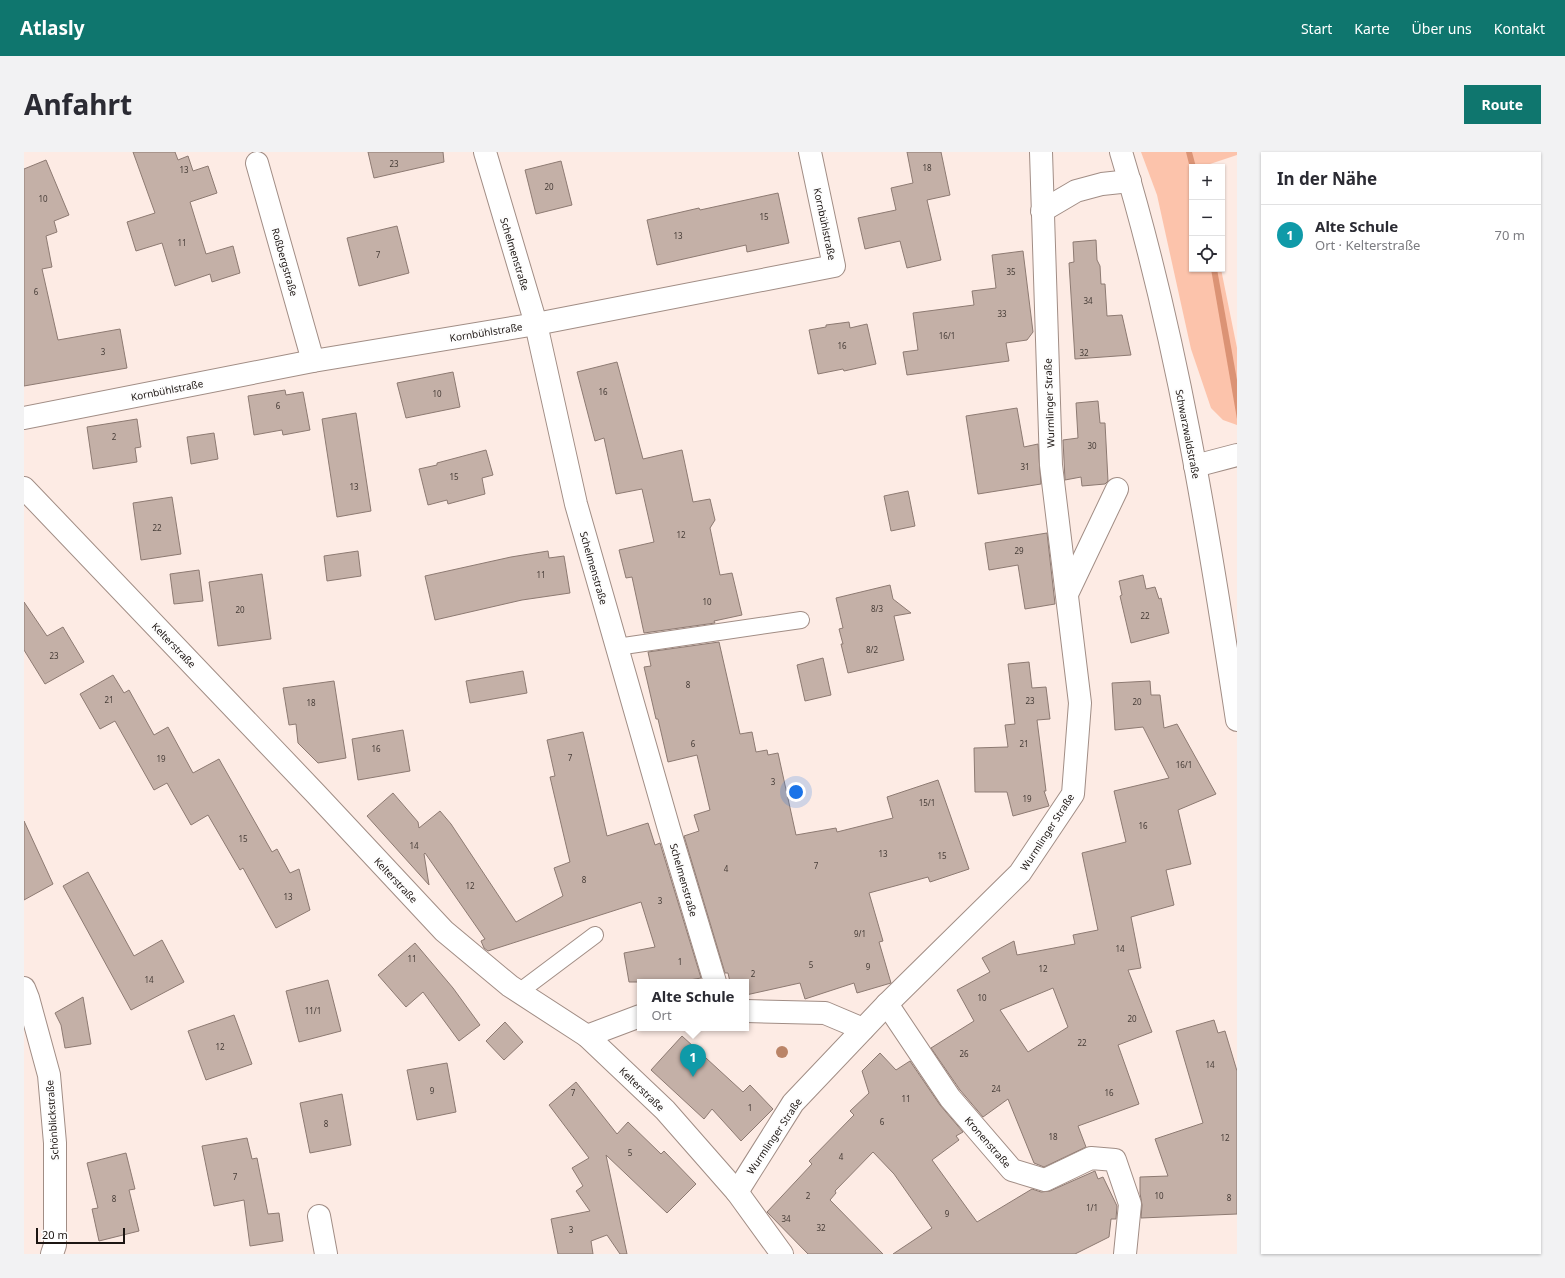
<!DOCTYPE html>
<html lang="de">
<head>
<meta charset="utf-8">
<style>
	:root { --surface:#fff; --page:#f2f2f3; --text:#2b2b33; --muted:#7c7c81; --line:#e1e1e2; --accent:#0f766e }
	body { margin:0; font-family:"Noto Sans",sans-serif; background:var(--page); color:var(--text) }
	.controls { position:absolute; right:12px; top:12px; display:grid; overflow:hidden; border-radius:0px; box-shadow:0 1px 3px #0004 }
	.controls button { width:36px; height:36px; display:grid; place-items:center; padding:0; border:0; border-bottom:1px solid var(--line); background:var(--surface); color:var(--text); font:20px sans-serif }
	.scale { position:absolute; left:12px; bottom:10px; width:89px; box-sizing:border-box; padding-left:4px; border:2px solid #1c1512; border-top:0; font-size:11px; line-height:14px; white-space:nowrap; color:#1c1512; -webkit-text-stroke:3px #fdfdfd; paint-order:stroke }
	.you { position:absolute; left:772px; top:640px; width:14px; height:14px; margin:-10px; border:3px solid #fff; border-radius:50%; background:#1a73e8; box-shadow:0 0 0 6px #1a73e833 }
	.badge { display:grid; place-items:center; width:26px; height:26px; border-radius:50%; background:var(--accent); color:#fff; font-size:13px; font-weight:700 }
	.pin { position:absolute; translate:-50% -33px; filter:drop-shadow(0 1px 2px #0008) }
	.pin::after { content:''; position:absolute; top:21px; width:14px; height:12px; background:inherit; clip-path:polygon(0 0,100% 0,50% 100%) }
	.popup { position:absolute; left:613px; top:827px; width:112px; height:52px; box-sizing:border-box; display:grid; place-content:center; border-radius:0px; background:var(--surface); filter:drop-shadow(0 1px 3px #0005); font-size:13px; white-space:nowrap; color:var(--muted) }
	.popup b { font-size:15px; color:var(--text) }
	.popup::after { content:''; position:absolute; left:50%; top:100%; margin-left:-8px; border:8px solid transparent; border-top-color:var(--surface) }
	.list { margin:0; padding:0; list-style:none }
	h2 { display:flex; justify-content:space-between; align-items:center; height:52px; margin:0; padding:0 16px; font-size:17px }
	h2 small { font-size:13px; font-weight:400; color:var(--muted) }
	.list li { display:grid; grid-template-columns:26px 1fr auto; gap:12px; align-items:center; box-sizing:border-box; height:60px; padding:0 16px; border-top:1px solid var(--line) }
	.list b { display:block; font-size:15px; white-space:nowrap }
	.list p { margin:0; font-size:13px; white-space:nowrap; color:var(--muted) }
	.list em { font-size:13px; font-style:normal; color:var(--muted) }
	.icon { flex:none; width:22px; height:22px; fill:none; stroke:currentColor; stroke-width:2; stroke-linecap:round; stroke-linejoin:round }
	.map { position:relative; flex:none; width:1213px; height:1102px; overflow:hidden; border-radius:0px }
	header { display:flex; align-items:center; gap:24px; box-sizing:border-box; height:56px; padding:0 20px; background:var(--accent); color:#fff }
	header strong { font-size:19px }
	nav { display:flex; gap:22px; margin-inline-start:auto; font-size:14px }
	.intro { display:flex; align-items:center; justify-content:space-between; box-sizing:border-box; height:96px; padding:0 24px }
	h1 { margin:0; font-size:28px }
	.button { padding:10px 18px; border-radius:0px; background:var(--accent); color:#fff; font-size:14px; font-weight:700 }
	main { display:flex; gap:24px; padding:0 24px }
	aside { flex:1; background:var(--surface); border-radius:0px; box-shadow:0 1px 3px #0004 }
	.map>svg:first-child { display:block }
</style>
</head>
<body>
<header>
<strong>Atlasly</strong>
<nav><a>Start</a><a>Karte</a><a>Über uns</a><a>Kontakt</a></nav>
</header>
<div class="intro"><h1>Anfahrt</h1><a class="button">Route</a></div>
<main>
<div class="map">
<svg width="1213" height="1102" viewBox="0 0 1213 1102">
	<rect width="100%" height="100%" fill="#fdebe4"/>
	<polygon fill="#fcc3ab" points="1117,0 1213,0 1213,3 1177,15 1168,15 1168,117 1197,117 1213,196 1213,273 1199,268 1187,256 1167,197 1133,43"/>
	<g fill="#db9375">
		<polygon points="1162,0 1168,0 1172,15 1168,15 1168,24"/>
		<polygon points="1187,117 1193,117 1213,228 1213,267"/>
	</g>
	<g fill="#c4b0a7" stroke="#8d7a72" fill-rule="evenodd">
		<polygon points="109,0 151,0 154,8 164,4 169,19 184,14 193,41 166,50 182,102 209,94 216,121 188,130 186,122 151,134 138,91 112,99 103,70 131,61"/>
		<polygon points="344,0 419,0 420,10 350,26"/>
		<polygon points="883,0 917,0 926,43 903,48 917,108 883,116 876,89 841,97 834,66 872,58 867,36 889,31"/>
		<polygon points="22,8 45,63 30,69 33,80 22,84 28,115 18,117 34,188 96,177 103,216 0,234 0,17"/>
		<polygon points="537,9 548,53 512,62 501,18"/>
		<polygon points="754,41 765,91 723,100 722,93 633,113 623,68 675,56 676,58"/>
		<polygon points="373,74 385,121 335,134 323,86"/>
		<polygon points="1072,88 1073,108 1076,114 1077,132 1081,132 1083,164 1098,163 1107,203 1051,207 1045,111 1050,110 1049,90"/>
		<polygon points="999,99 1009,180 1003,188 982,191 985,209 883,223 879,200 894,198 889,161 950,153 948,139 972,136 968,103"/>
		<polygon points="825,170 826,176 843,172 852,212 820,219 819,217 794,222 785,178 802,175 802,173"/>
		<polygon points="593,210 619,307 658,298 669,350 686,347 691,368 686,376 696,423 708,421 718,463 690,469 691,471 620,481 608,425 602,426 595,398 630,390 618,337 592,342 580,286 571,289 553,220"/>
		<polygon points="429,220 436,255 382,266 373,231"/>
		<polygon points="261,238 262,243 279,240 286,278 259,283 258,278 230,283 224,244"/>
		<polygon points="1074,249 1076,271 1081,271 1084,329 1081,332 1058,334 1057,325 1041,328 1039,288 1054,286 1052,251"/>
		<polygon points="993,256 1000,295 1014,292 1017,332 954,342 942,264"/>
		<polygon points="332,261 347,359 313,365 298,267"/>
		<polygon points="113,267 117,295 111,296 113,310 69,317 63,275"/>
		<polygon points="190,281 194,307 167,312 163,285"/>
		<polygon points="462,298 469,323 458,326 461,342 424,352 423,348 404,353 395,317 413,313 413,311"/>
		<polygon points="884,339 891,374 867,379 860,344"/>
		<polygon points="148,345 157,402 117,408 109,351"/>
		<polygon points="1023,381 1031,452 1001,457 994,413 965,418 961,391"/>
		<polygon points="334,399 337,424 303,429 300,404"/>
		<polygon points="524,399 525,406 540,404 546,441 498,448 411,468 401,424 487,405"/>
		<polygon points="175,418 179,449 150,452 146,422"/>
		<polygon points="238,422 247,487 194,494 185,430"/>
		<polygon points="1119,423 1122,437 1131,435 1135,447 1137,446 1145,481 1107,491 1096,444 1098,443 1095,429"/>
		<polygon points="866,433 869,447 887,461 870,464 880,508 824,521 817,492 819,492 815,477 819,476 812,446"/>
		<polygon points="0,450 23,484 39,475 60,510 21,532 0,498"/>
		<polygon points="695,490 716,582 728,580 732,600 743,598 744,603 754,601 772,683 812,676 813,680 869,666 863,645 914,628 945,717 906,730 904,725 845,741 859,789 855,790 867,831 833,841 830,831 781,847 776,831 722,843 722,830 706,830 704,821 701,821 660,684 675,679 670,663 686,658 673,603 644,610 634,567 632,567 620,515 627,514 624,500"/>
		<polygon points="799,506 807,543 781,549 773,513"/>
		<polygon points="1005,510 1008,536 1022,535 1026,567 1013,568 1022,639 1020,639 1025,654 989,664 983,640 951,640 950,596 984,595 981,573 991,572 984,512"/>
		<polygon points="499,519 503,541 446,551 442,529"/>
		<polygon points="89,523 100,541 105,538 130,583 144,575 169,621 195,607 248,700 253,697 266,721 275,717 286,758 252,776 219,716 216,718 184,663 167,673 143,631 130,638 91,569 76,577 56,542"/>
		<polygon points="310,529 322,606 294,611 274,591 272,572 265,573 259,536"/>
		<path d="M1126,529L1127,543H1136L1140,576L1153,572L1192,642L1154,658L1167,712L1142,718L1150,753L1107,765L1117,816L1104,818L1128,880L1094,893L1115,952L1054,974L1062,995L1020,1015L1010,1011L984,947L959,965L936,938L907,896L950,869L933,838L966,820L958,806L990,789L993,803L1051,792L1049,783L1074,778L1058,701L1102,690L1090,639L1145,626L1119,575L1091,578L1088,531ZM1029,836L1044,875L1004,900L976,858Z"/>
		<polygon points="379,578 386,619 334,628 328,587"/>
		<polygon points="559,580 583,684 624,671 631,693 636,691 677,826 654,830 605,830 600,801 631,795 617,750 464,799 460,796 457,789 461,787 401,701 400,702 405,733 343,664 369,641 394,670 395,676 416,659 427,672 492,770 539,744 530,716 546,710 526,625 531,624 523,588"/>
		<polygon points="0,669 29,732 0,748"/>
		<polygon points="64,720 110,804 138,788 160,830 107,858 39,734"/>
		<polygon points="391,791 429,836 456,873 435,889 399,840 382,855 354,823"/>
		<polygon points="304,828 317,879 275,890 262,839"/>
		<polygon points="59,845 67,892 41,896 37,873 31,861"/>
		<polygon points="210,863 228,912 182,928 164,879"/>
		<polygon points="1190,868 1194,881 1201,879 1213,919 1213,1062 1117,1066 1118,1053 1116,1041 1116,1025 1144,1024 1131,987 1179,971 1152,879"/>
		<polygon points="481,870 499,890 480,908 462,889"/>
		<polygon points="658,884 719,940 726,933 749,957 717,989 688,957 680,967 627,918"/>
		<polygon points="856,901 872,918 886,909 916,953 939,980 932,984 935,988 908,1008 953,1070 1008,1037 1017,1040 1026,1039 1071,1019 1074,1027 1079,1025 1093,1054 1092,1067 1087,1067 1085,1085 1051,1102 869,1102 908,1076 870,1022 849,1000 811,1039 812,1041 806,1048 859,1102 784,1102 743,1060 788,1012 785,1009 830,963 826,959 845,941 838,919"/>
		<polygon points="423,911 432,960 393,968 383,918"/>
		<polygon points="552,930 593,982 604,970 637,1002 640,999 672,1032 643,1061 582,1003 603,1102 596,1102 583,1083 567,1089 569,1102 534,1102 527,1067 566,1059 552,1039 559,1034 548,1016 565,1006 525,953"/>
		<polygon points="318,942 327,993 286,1001 276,951"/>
		<polygon points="223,986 228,1007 233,1006 244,1062 255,1061 259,1089 226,1094 220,1048 190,1054 178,994"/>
		<polygon points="102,1001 111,1037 105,1038 115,1079 75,1089 68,1057 74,1056 63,1011"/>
	</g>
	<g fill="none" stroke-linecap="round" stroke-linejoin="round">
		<g stroke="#a18d85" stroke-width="18">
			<g id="lane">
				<polyline points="593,495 777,468"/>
				<polyline points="495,840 571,783"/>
			</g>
		</g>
		<g stroke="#a18d85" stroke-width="24">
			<g id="street">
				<polyline points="461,0 512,172 552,352 645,677 691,830"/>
				<polyline points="233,11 289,209"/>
				<polyline points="1018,59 1052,39 1078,32 1106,29"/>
				<polyline points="0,266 289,209 512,172 810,114 786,0"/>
				<polyline points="1171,314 1213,303"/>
				<polyline points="0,336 292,642 420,779 486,834 563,884 641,958 713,1040 758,1102"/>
				<polyline points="1043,442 1093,337"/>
				<polyline points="0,836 4,846 25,923 31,991 31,1093 28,1102"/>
				<polyline points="863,852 926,946 988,1018 1021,1028 1067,1006 1091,1008 1106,1052 1101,1102"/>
				<polyline points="722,859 801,861 839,877"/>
				<polyline points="563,884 616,864"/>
				<polyline points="713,1040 769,951 863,852 996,721 1049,642 1056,551 1027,313 1017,0"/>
				<polyline points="295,1064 302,1102"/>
			</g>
		</g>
		<g stroke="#a18d85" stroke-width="24">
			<path id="secondary" d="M1097,0C1153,185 1184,377 1213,568"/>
		</g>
		<use href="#lane" stroke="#fff" stroke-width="16"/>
		<use href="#street" stroke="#fff" stroke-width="22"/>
		<use href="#secondary" stroke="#fff" stroke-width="22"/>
	</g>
	<circle fill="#ba8467" cx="758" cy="900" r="6"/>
	<g text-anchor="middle" stroke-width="4" stroke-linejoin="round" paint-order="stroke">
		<g font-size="8" fill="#463c37">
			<text x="370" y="15">23</text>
			<text x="903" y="19">18</text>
			<text x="160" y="21">13</text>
			<text x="525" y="38">20</text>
			<text x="19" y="50">10</text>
			<text x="740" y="68">15</text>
			<text x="654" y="87">13</text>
			<text x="158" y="94">11</text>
			<text x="354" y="106">7</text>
			<text x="987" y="123">35</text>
			<text x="12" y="143">6</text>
			<text x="1064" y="152">34</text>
			<text x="978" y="165">33</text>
			<text x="923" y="187">16/1</text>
			<text x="818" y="197">16</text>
			<text x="79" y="203">3</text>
			<text x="1060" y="204">32</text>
			<text x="579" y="243">16</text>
			<text x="413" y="245">10</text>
			<text x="254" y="257">6</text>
			<text x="90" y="288">2</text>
			<text x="1068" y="297">30</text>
			<text x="1001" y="318">31</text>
			<text x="430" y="328">15</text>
			<text x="330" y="338">13</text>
			<text x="133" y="379">22</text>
			<text x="657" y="386">12</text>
			<text x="995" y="402">29</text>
			<text x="517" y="426">11</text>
			<text x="683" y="453">10</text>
			<text x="853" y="460">8/3</text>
			<text x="216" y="461">20</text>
			<text x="1121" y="467">22</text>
			<text x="848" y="501">8/2</text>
			<text x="30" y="507">23</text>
			<text x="664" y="536">8</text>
			<text x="85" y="551">21</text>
			<text x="1006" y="552">23</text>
			<text x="1113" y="553">20</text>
			<text x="287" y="554">18</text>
			<text x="669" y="595">6</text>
			<text x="1000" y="595">21</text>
			<text x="352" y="600">16</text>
			<text x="546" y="609">7</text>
			<text x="137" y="610">19</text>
			<text x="1160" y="616">16/1</text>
			<text x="749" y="633">3</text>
			<text x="1003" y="650">19</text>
			<text x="903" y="654">15/1</text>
			<text x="1119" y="677">16</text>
			<text x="219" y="690">15</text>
			<text x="390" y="697">14</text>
			<text x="859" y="705">13</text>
			<text x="918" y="707">15</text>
			<text x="792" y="717">7</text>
			<text x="702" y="720">4</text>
			<text x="560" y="731">8</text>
			<text x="446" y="737">12</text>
			<text x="264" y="748">13</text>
			<text x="636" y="752">3</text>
			<text x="836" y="785">9/1</text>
			<text x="1096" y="800">14</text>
			<text x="388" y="810">11</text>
			<text x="656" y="813">1</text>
			<text x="787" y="816">5</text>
			<text x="844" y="818">9</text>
			<text x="1019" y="820">12</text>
			<text x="729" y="825">2</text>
			<text x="125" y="831">14</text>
			<text x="958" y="849">10</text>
			<text x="289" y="862">11/1</text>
			<text x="1108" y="870">20</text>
			<text x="1058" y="894">22</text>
			<text x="196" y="898">12</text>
			<text x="940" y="905">26</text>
			<text x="1186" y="916">14</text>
			<text x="972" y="940">24</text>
			<text x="408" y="942">9</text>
			<text x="549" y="944">7</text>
			<text x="1085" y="944">16</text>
			<text x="882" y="950">11</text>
			<text x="726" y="959">1</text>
			<text x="858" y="973">6</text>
			<text x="302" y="975">8</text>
			<text x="1029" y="988">18</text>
			<text x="1201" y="989">12</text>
			<text x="606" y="1004">5</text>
			<text x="817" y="1008">4</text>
			<text x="211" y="1028">7</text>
			<text x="784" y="1047">2</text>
			<text x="1135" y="1047">10</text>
			<text x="1205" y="1049">8</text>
			<text x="90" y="1050">8</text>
			<text x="1068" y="1059">1/1</text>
			<text x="923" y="1065">9</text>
			<text x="762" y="1070">34</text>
			<text x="797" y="1079">32</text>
			<text x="547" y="1081">3</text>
		</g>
		<g font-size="10" fill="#1c1512" stroke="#fdfdfd">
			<text transform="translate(801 72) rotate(78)" y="4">Kornbühlstraße</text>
			<text transform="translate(491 102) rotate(73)" y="4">Schelmenstraße</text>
			<text transform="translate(261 110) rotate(74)" y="4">Roßbergstraße</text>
			<text transform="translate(462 180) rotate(-9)" y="4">Kornbühlstraße</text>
			<text transform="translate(143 238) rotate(-11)" y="4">Kornbühlstraße</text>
			<text transform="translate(1025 251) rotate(-92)" y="4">Wurmlinger Straße</text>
			<text transform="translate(1164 282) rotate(79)" y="4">Schwarzwaldstraße</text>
			<text transform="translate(570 416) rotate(74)" y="4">Schelmenstraße</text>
			<text transform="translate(150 493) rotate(46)" y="4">Kelterstraße</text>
			<text transform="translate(1023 680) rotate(-57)" y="4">Wurmlinger Straße</text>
			<text transform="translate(372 728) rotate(47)" y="4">Kelterstraße</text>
			<text transform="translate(660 728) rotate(74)" y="4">Schelmenstraße</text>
			<text transform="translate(618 937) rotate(44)" y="4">Kelterstraße</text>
			<text transform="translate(28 968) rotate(-94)" y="4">Schönblickstraße</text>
			<text transform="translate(750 984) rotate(-56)" y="4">Wurmlinger Straße</text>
			<text transform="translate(964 990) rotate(49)" y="4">Kronenstraße</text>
		</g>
	</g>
</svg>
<div class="controls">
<button>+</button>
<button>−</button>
<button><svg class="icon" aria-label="locate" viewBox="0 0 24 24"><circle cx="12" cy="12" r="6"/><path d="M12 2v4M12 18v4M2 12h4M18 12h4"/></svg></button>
</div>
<div class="scale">20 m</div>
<div class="you"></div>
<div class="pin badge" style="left:669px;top:925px;background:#0f9aa8">1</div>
<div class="popup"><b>Alte Schule</b>Ort</div>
</div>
<aside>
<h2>In der Nähe<small></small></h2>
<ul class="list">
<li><span class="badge" style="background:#0f9aa8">1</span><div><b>Alte Schule</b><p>Ort · Kelterstraße</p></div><em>70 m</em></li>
</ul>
</aside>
</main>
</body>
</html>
